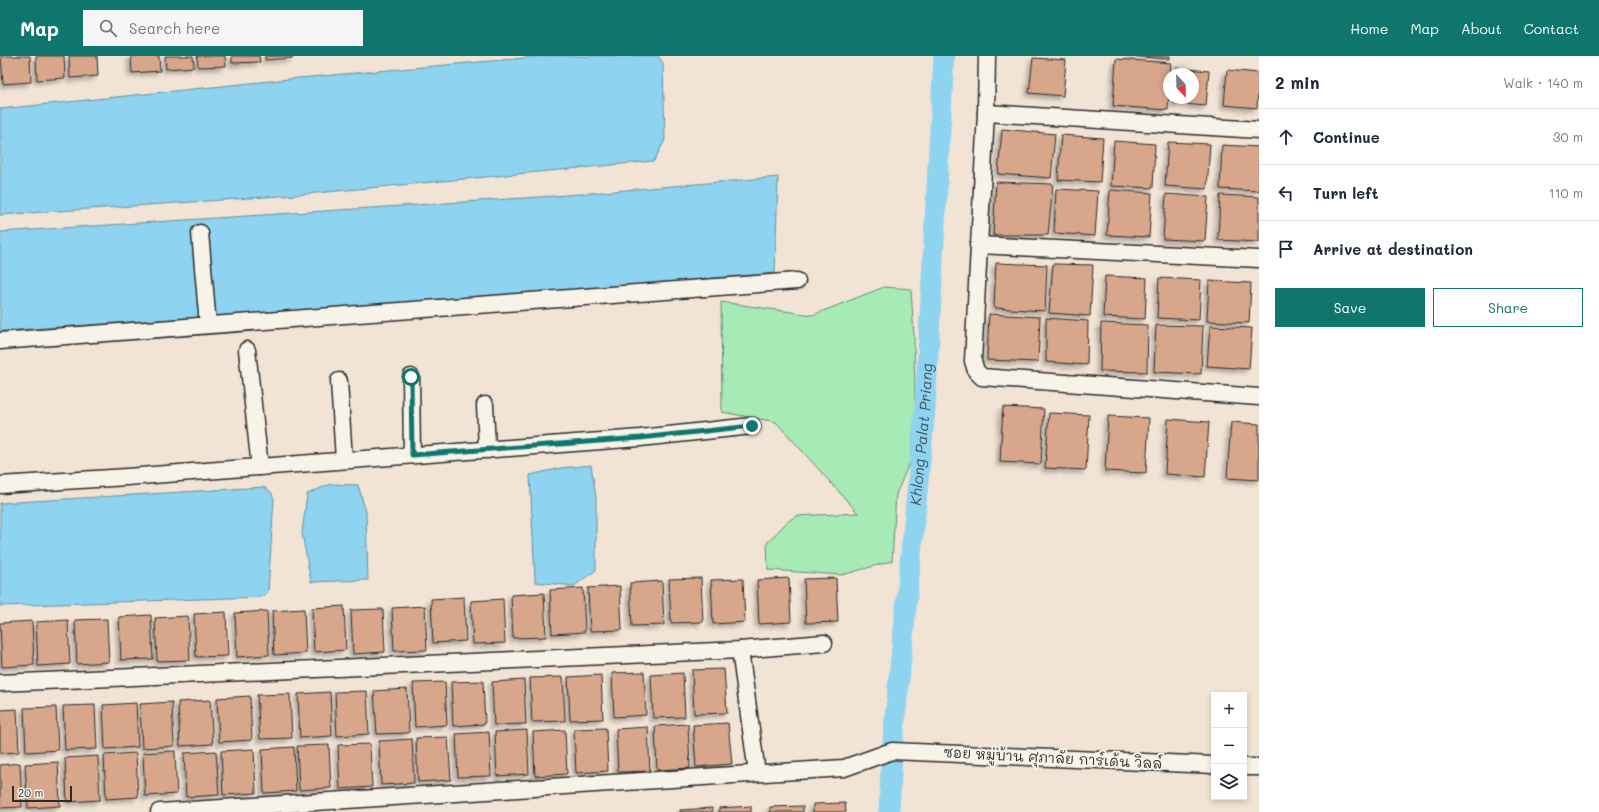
<!DOCTYPE html>
<html lang="en">
<head>
<meta charset="utf-8">
<style>
	:root { --surface:#fff; --page:#f6f6f7; --text:#1f2937; --muted:#747a83; --line:#e0e1e3; --accent:#0f766e }
	body { margin:0; font-family:Mali,"Playpen Sans Thai",sans-serif; background:var(--page); color:var(--text) }
	.controls { position:absolute; right:12px; bottom:12px; display:grid; overflow:hidden; border-radius:0px; box-shadow:0 2px 6px #0003 }
	.controls button { width:36px; height:36px; display:grid; place-items:center; padding:0; border:0; border-bottom:1px solid var(--line); background:var(--surface); color:var(--text); font:20px sans-serif }
	.compass { position:absolute; left:1163px; top:12px; width:36px; height:36px; border-radius:50%; background:var(--surface); box-shadow:0 2px 6px #0003; rotate:158deg }
	.scale { position:absolute; left:12px; bottom:10px; width:60px; box-sizing:border-box; padding-left:4px; border:2px solid #2b2b2b; border-top:0; font-size:11px; line-height:14px; white-space:nowrap; color:#2b2b2b; -webkit-text-stroke:3px #f7f3e8; paint-order:stroke }
	.stop { position:absolute; width:12px; height:12px; margin:-9px; border:3px solid #0f766e; border-radius:50%; background:#fff }
	.stop.end { background:#0f766e; border-color:#fff; box-shadow:0 1px 4px #0008 }
	.list { margin:0; padding:0; list-style:none }
	h2 { display:flex; justify-content:space-between; align-items:center; height:52px; margin:0; padding:0 16px; font-size:17px }
	h2 small { font-size:13px; font-weight:400; color:var(--muted) }
	.list li { display:grid; grid-template-columns:26px 1fr auto; gap:12px; align-items:center; box-sizing:border-box; height:56px; padding:0 16px; border-top:1px solid var(--line) }
	.list b { display:block; font-size:15px; white-space:nowrap }
	.list em { font-size:13px; font-style:normal; color:var(--muted) }
	.actions { display:flex; gap:8px; padding:12px 16px }
	.actions a { flex:1; padding:9px 0; border:1px solid var(--accent); border-radius:0px; text-align:center; font-size:14px; color:var(--accent) }
	.actions .main { background:var(--accent); color:#fff }
	.icon { flex:none; width:22px; height:22px; fill:none; stroke:currentColor; stroke-width:2; stroke-linecap:round; stroke-linejoin:round }
	.map { position:relative; flex:none; width:1259px; height:756px; overflow:hidden }
	header { display:flex; align-items:center; gap:24px; box-sizing:border-box; height:56px; padding:0 20px; background:var(--accent); color:#fff }
	header strong { font-size:19px }
	nav { display:flex; gap:22px; margin-inline-start:auto; font-size:14px }
	.search { width:280px; height:36px; background:var(--page); display:flex; align-items:center; gap:10px; box-sizing:border-box; padding:0 14px; border-radius:0px; color:var(--muted); font-size:15px }
	main { display:flex }
	aside { flex:1; background:var(--surface) }
	.map>svg:first-child { display:block }
</style>
</head>
<body>
<header>
<strong>Map</strong>
<div class="search"><svg class="icon" aria-label="search" viewBox="0 0 24 24"><circle cx="10" cy="10" r="6"/><path d="M15 15l6 6"/></svg>Search here</div>
<nav><a>Home</a><a>Map</a><a>About</a><a>Contact</a></nav>
</header>
<main>
<div class="map">
<svg width="1259" height="756" viewBox="0 0 1259 756">
	<defs>
		<filter id="shadow"><feDropShadow dx="-3.5" dy="3.5" stdDeviation="2" flood-color="#0004"/></filter>
	</defs>
	<rect width="100%" height="100%" fill="#f1e4d5"/>
	<filter id="ink" filterUnits="userSpaceOnUse"><feTurbulence type="fractalNoise" baseFrequency=".025" numOctaves="2"/><feDisplacementMap in="SourceGraphic" scale="8" xChannelSelector="R" yChannelSelector="G"/><feConvolveMatrix kernelMatrix="1 2 1 2 8 2 1 2 1" color-interpolation-filters="sRGB"/></filter>
	<g filter="url(#ink)">
		<polygon fill="#a6eab5" stroke="#688a70" points="884,231 911,233 914,280 915,344 923,376 896,438 892,505 842,519 768,514 767,487 787,466 796,460 858,457 776,366 722,356 721,246 813,259"/>
		<g fill="#8ed3f0" stroke="#6690a1">
			<polygon points="547,0 658,0 663,7 665,84 654,105 295,139 0,159 0,53 299,22"/>
			<polygon points="778,121 775,217 449,244 0,275 0,176 555,140"/>
			<polygon points="591,409 596,441 596,514 574,530 535,526 530,419 561,412"/>
			<polygon points="331,428 358,429 366,456 368,524 311,526 302,477 307,438"/>
			<polygon points="264,431 271,436 274,443 268,535 265,539 260,541 0,550 0,447"/>
		</g>
		<g fill="none" stroke-linecap="round" stroke-linejoin="round">
			<path stroke="#8ed3f0" stroke-width="21" id="s1" d="M889,756L892,695L925,353L944,0"/>
		</g>
		<g fill="#d8a68b" stroke="#2b2b2b" filter="url(#shadow)">
			<polygon points="1,0 30,0 31,26 3,28"/>
			<polygon points="36,0 64,0 65,22 37,24"/>
			<polygon points="69,0 97,0 98,20 70,22"/>
			<polygon points="131,0 159,0 160,15 132,17"/>
			<polygon points="165,0 193,0 194,11 166,13"/>
			<polygon points="197,0 225,0 226,10 198,11"/>
			<polygon points="232,0 259,0 260,6 232,7"/>
			<polygon points="265,0 293,0 293,2 265,4"/>
			<polygon points="1126,0 1170,0 1170,3"/>
			<polygon points="1033,2 1066,4 1063,40 1029,37"/>
			<polygon points="1116,3 1171,7 1168,54 1113,50"/>
			<polygon points="1176,12 1209,15 1206,50 1173,47 1173,42 1193,42 1193,18 1175,18"/>
			<polygon points="1227,14 1259,17 1257,52 1224,49"/>
			<polygon points="1002,73 1055,78 1051,122 998,118"/>
			<polygon points="1061,79 1103,82 1100,126 1058,124"/>
			<polygon points="1114,85 1155,88 1153,132 1111,130"/>
			<polygon points="1168,86 1210,88 1207,133 1165,130"/>
			<polygon points="1222,89 1259,91 1259,135 1220,133"/>
			<polygon points="996,126 1053,128 1048,179 993,179"/>
			<polygon points="1056,133 1098,135 1095,180 1054,177"/>
			<polygon points="1110,134 1152,137 1149,181 1107,179"/>
			<polygon points="1166,138 1208,141 1205,185 1163,183"/>
			<polygon points="1220,139 1259,141 1259,186 1218,184"/>
			<polygon points="996,207 1047,209 1045,255 994,252"/>
			<polygon points="1053,208 1093,209 1090,260 1049,257"/>
			<polygon points="1105,220 1147,222 1145,263 1103,261"/>
			<polygon points="1159,222 1201,224 1199,264 1157,262"/>
			<polygon points="1209,225 1251,227 1249,267 1207,265"/>
			<polygon points="989,258 1040,261 1038,306 987,304"/>
			<polygon points="1046,262 1088,265 1087,309 1046,306"/>
			<polygon points="1101,267 1148,269 1147,316 1100,315"/>
			<polygon points="1156,269 1203,270 1201,318 1154,316"/>
			<polygon points="1210,270 1252,272 1249,313 1207,310"/>
			<polygon points="1003,351 1044,353 1041,408 1000,406"/>
			<polygon points="1049,357 1089,359 1086,414 1045,412"/>
			<polygon points="1108,360 1149,362 1146,417 1105,415"/>
			<polygon points="1168,363 1209,366 1205,421 1165,418"/>
			<polygon points="1231,366 1259,368 1259,424 1227,422"/>
			<polygon points="701,522 703,566 671,567 669,523"/>
			<polygon points="789,522 791,566 759,568 757,524"/>
			<polygon points="836,522 838,566 806,567 804,523"/>
			<polygon points="743,523 745,566 713,568 711,524"/>
			<polygon points="662,525 664,569 632,570 630,527"/>
			<polygon points="620,530 622,574 590,575 588,532"/>
			<polygon points="583,532 585,576 552,578 550,534"/>
			<polygon points="544,537 546,581 513,582 511,539"/>
			<polygon points="464,541 466,585 433,587 431,543"/>
			<polygon points="503,543 505,587 473,588 471,545"/>
			<polygon points="344,550 346,594 314,596 312,552"/>
			<polygon points="425,550 427,594 394,595 392,552"/>
			<polygon points="304,553 306,597 274,599 272,555"/>
			<polygon points="383,553 385,596 353,598 351,554"/>
			<polygon points="267,555 269,599 237,601 235,557"/>
			<polygon points="226,556 228,600 196,601 194,558"/>
			<polygon points="151,559 153,603 121,604 119,561"/>
			<polygon points="188,560 190,604 157,605 155,562"/>
			<polygon points="107,563 109,606 77,608 75,564"/>
			<polygon points="68,564 70,608 38,610 36,566"/>
			<polygon points="32,565 34,609 2,611 0,567"/>
			<polygon points="724,613 727,657 694,658 692,614"/>
			<polygon points="644,616 646,659 614,661 612,617"/>
			<polygon points="683,617 685,661 653,662 651,619"/>
			<polygon points="601,619 603,663 570,664 568,621"/>
			<polygon points="563,621 565,665 532,666 530,622"/>
			<polygon points="524,624 526,668 494,669 492,626"/>
			<polygon points="483,625 485,668 453,670 451,626"/>
			<polygon points="445,626 447,669 415,671 413,627"/>
			<polygon points="407,633 409,677 377,678 374,635"/>
			<polygon points="367,635 369,678 337,680 335,636"/>
			<polygon points="330,636 332,680 300,682 298,638"/>
			<polygon points="290,638 292,682 260,683 257,639"/>
			<polygon points="250,640 252,684 219,686 217,642"/>
			<polygon points="210,644 213,688 180,690 178,646"/>
			<polygon points="172,646 174,690 142,692 140,648"/>
			<polygon points="136,647 138,691 105,693 103,649"/>
			<polygon points="95,649 97,693 65,694 63,650"/>
			<polygon points="56,651 58,694 26,696 24,652"/>
			<polygon points="17,653 19,696 0,697 0,654"/>
			<polygon points="728,667 732,708 696,711 693,669"/>
			<polygon points="688,668 690,712 657,714 655,670"/>
			<polygon points="648,671 650,715 618,716 616,673"/>
			<polygon points="606,672 608,715 576,717 574,673"/>
			<polygon points="527,674 529,718 497,720 495,676"/>
			<polygon points="565,674 567,718 535,720 533,676"/>
			<polygon points="489,676 491,720 458,721 456,678"/>
			<polygon points="448,681 451,724 418,726 416,682"/>
			<polygon points="412,683 414,727 381,729 379,685"/>
			<polygon points="370,688 372,731 340,733 338,689"/>
			<polygon points="329,689 331,732 299,734 297,690"/>
			<polygon points="294,691 296,735 264,737 262,693"/>
			<polygon points="254,693 256,737 223,739 221,695"/>
			<polygon points="175,695 177,738 145,740 143,697"/>
			<polygon points="216,695 219,739 186,741 184,697"/>
			<polygon points="136,697 138,741 106,743 104,699"/>
			<polygon points="98,700 100,744 67,746 65,702"/>
			<polygon points="58,706 60,750 28,752 25,708"/>
			<polygon points="20,707 22,751 0,752 0,709"/>
			<polygon points="845,747 846,756 813,756 813,748"/>
			<polygon points="751,750 751,756 719,756 719,752"/>
			<polygon points="803,750 803,756 770,756 770,751"/>
			<polygon points="712,752 713,756 680,756 680,754"/>
		</g>
		<g fill="none" stroke-linecap="round" stroke-linejoin="round">
			<g stroke="#2b2b2b" stroke-width="19">
				<g id="street">
					<polyline points="987,0 986,57 973,305 976,315 982,321 1259,341"/>
					<polyline points="986,57 1259,74"/>
					<polyline points="200,177 208,269"/>
					<polyline points="978,189 1259,203"/>
					<polyline points="0,285 797,225"/>
					<polyline points="247,294 260,411"/>
					<polyline points="411,321 412,399"/>
					<polyline points="339,325 344,404"/>
					<polyline points="485,349 487,394"/>
					<polyline points="0,429 127,421 640,382 752,370"/>
					<polyline points="740,594 757,717"/>
					<polyline points="0,627 740,594 824,587"/>
					<polyline points="1244,711 1259,711"/>
					<polyline points="159,756 844,712 892,695 1214,709"/>
				</g>
			</g>
			<use href="#street" stroke="#f7f3e8" stroke-width="16"/>
		</g>
	</g>
	<g fill="none" stroke-linecap="round" stroke-linejoin="round" filter="url(#ink)">
		<polyline stroke="#0f766e" stroke-width="5" points="411,321 412,399 640,382 752,370"/>
	</g>
	<g text-anchor="middle" stroke-width="4" stroke-linejoin="round" paint-order="stroke">
		<g font-size="14" fill="#2b2b2b" stroke="#f7f3e8">
			<text transform="translate(1053 702) rotate(3)" y="5">ซอย หมู่บ้าน ศุภาลัย การ์เด้น วิลล์</text>
		</g>
		<g font-size="15" font-style="italic" fill="#44555c" stroke="#f7f3e8">
			<text dy="5" stroke="none"><textPath href="#s1" startOffset="379">Khlong Palat Priang</textPath></text>
		</g>
	</g>
</svg>
<div class="controls">
<button>+</button>
<button>−</button>
<button><svg class="icon" aria-label="layers" viewBox="0 0 24 24"><path d="M12 4l9 5-9 5-9-5zM3 14l9 5 9-5"/></svg></button>
</div>
<svg class="compass" viewBox="-18 -18 36 36"><path d="M0-13l5 13h-10z" fill="#e53935"/><path d="M0 13l5-13h-10z" fill="#747a83"/></svg>
<div class="scale">20 m</div>
<div class="stop" style="left:411px;top:321px"></div>
<div class="stop end" style="left:752px;top:370px"></div>
</div>
<aside>
<h2>2 min<small>Walk · 140 m</small></h2>
<ul class="list">
<li><svg class="icon" aria-label="ahead" viewBox="0 0 24 24"><path d="M12 20V5M6 11l6-6 6 6"/></svg><div><b>Continue</b></div><em>30 m</em></li>
<li><svg class="icon" aria-label="left" viewBox="0 0 24 24"><path d="M17 20v-9H6M10 6l-5 5 5 5"/></svg><div><b>Turn left</b></div><em>110 m</em></li>
<li><svg class="icon" aria-label="arrive" viewBox="0 0 24 24"><path d="M6 21V4h12l-3 4 3 4H6"/></svg><div><b>Arrive at destination</b></div></li>
</ul>
<div class="actions"><a class="main">Save</a><a>Share</a></div>
</aside>
</main>
</body>
</html>
